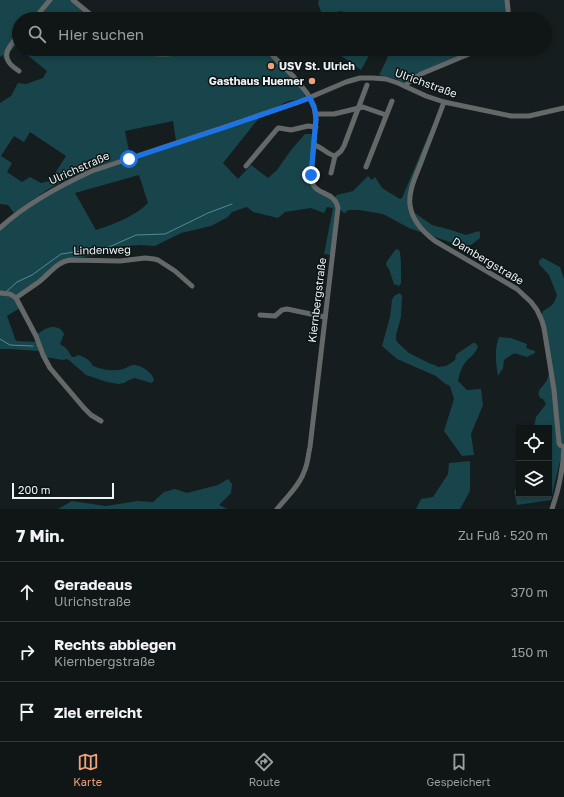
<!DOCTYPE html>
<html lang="de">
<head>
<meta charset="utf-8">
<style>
	:root { --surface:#101616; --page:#191f1f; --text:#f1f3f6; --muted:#9c9fa1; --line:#303535; --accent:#f1a17b }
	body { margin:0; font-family:"Golos Text",sans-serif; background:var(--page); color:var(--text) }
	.controls { position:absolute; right:12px; bottom:12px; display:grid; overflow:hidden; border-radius:0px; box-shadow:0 2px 6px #0003 }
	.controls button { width:36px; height:36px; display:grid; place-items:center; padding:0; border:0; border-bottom:1px solid var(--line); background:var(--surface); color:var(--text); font:20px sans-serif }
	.scale { position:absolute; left:12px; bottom:10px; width:102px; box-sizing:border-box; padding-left:4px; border:2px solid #eef3f4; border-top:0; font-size:11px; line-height:14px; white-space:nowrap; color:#eef3f4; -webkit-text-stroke:3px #0c1415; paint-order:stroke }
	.stop { position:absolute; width:12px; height:12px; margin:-9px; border:3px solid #1a73e8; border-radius:50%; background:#fff }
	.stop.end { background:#1a73e8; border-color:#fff; box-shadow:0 1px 4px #0008 }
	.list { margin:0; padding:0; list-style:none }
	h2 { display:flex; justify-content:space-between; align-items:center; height:52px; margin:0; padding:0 16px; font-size:17px }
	h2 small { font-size:13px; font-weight:400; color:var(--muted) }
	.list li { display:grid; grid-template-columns:26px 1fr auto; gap:12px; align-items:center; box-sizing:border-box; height:60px; padding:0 16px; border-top:1px solid var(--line) }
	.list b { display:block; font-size:15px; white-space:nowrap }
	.list p { margin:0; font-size:13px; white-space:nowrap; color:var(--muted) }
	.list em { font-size:13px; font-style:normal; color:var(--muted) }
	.icon { flex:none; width:22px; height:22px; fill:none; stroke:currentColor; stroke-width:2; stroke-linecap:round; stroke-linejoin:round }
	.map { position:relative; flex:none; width:564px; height:509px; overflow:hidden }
	.search { position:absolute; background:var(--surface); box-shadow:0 2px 6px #0003; left:12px; right:12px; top:12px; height:44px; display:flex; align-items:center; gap:10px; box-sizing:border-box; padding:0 14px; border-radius:22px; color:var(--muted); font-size:15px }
	.sheet { height:232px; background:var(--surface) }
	nav { display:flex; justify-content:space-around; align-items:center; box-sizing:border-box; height:56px; border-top:1px solid var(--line); background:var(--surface); font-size:11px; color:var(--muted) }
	nav a { display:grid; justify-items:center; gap:2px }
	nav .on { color:var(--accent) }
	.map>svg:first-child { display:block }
</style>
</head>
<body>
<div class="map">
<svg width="564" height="509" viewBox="0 0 564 509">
	<rect width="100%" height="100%" fill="#151d1e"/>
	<g fill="#18454b" fill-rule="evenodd">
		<polygon points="0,0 71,0 94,19 19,19 19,48 15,46 4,59 3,55 0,57"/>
		<polygon points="319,0 506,0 508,19 348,19 342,11 322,15 318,3"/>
		<path d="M20,49H132L139,52L184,53L198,49H255C275,56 293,77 305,93C305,96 305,97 302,99C301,99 297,99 296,100C289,100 283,103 278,107L230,122L176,141L173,121L125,131L130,156C102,165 72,174 47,190C36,197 25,205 14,213L8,205L0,204V103L11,96L18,83L26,84L43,78L47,71ZM30,132L66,156L50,181L41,183L30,177L22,182L7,172L12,163L1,156L14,136L24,142Z"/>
		<polygon points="329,49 477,49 415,76 405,83 396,79 379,75 388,57 372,50 361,70 340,55 328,50"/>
		<path d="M259,118L223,163L238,179L251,165L268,178L277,170L291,150L305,134H313L309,179L332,199L336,209L331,255L324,254L333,208L327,207L324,213L311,208L285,212L278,218L253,212L247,207L232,212L228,217L211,226L181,233L155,246L140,245L125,246L108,248L98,255L65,259L16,296L20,308L7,316L16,341L38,342L40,349L38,351L10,349H0V230L14,219L40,200L54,191L95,172ZM139,175L148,203C134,217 114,224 96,230L75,193Z"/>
		<path d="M433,124L412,181L409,209L432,225L451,230L466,235L479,231L480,233V238L471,245L461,246L409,228L383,214L359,210H348L345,213C338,211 339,202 335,197L337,195L353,191L368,176L372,180L375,177L382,188L400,199L402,198Z"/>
		<polygon points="396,249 399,250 400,252 401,263 401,283 399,286 394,284 389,269 386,265 387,261"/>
		<path d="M542,258H543L560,267L564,279V443L551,500L517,505L514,491L519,485V494H549V428H534L536,417L546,404L543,399L540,398C536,390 541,389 545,383C548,380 548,376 549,373L541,315L543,311C551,306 554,305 557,295L549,275L539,264V261Z"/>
		<path d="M400,293L402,296L401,317L396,335V340L398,343L409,353L431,364L435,365L438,367L446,366L451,363L455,360L456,355L458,353L473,343H475L478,346C476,355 467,358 463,366C460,371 459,376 458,381L467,390L481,389L483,405L471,434L474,455L462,456L444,431L454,399L450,386L444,383L436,376L397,359L382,346L390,317L392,300L394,296Z"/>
		<path d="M51,327C58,327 61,328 64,334L60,344L66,348L72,357H75L78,355C85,357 90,360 93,366C101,369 109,371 118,370C124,370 128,366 133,365C140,364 154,373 154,381L151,383L135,378L129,380L124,383L118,384L107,382L86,375L70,361L67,359L62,360L46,357L37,334L45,329Z"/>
		<path d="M499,337L511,338L527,344L526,348L535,351V353L527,357C513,354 518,350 504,360L503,368L498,376C496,363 494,350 499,337Z"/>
		<polygon points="470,461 470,491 460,509 416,509 421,499 433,497 448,474 449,463"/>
		<polygon points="228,479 232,484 231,493 219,505 227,509 58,509 72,501 106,506 137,501 153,502 164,492 175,489 187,493 218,485"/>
	</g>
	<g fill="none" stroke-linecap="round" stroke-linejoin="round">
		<g stroke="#4c8e96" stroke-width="1">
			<polyline points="7,291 17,282 32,275 61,254 109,247 136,235 165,234 208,213 232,204"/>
			<polyline points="0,339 10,345 33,346"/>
		</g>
		<g stroke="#646869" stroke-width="5">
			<polyline points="73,0 96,19"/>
			<polyline points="507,0 509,19"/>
			<polyline points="34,19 50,0"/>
			<path d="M19,35C5,50 0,59 19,71"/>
			<path d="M135,49C153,56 174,55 193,49"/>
			<path d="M261,49L271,54L294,77L307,93L314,106L316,119L311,175C311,198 334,188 338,208L310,447C308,455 308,464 304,472C299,486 286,498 277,509"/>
			<polyline points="405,86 409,82 421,74 481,49"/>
			<path d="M444,102C437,121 430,139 423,157C418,172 408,189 410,205C412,221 423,232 435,241L517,289L531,302L537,310L542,321L544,328L550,365L554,390L559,443L560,445L564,447"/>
			<polyline points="316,114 334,114 363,107 386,115"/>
			<path d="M314,145C322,147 327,154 335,156L341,151L344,146L367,85"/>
			<polyline points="246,166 278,128 279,128 291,130 308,126 316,127"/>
			<polyline points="366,167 392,101"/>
			<polyline points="331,173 335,156"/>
			<path d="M0,228C27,203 59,186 92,171L299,102L346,82L360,78H373L386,79L398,83L426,96L444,102L511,116H529L564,108"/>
			<polyline points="0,293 10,294 16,298 36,336 43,355 50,368 84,408 91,415 101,421"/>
			<path d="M16,298C24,292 32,287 40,281C50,273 58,261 71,260L120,261L145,258L154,259L158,260L175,271L192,286"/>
			<polyline points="260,315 275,316 282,310 287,309 325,317"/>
			<path d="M552,509C559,489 563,469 564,448"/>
		</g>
	</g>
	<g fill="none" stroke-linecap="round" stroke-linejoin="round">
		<polyline stroke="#1a73e8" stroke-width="5" points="129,159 223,128 310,98 315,110 316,119 311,175"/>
	</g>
	<g fill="#f1a17b" stroke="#0c1415" stroke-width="1.5">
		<circle cx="271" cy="66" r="4"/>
		<circle cx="312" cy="81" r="4"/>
	</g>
	<g text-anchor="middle" stroke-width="3" stroke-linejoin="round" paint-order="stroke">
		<g font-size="11" font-weight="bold" fill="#eef3f4" stroke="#0c1415" text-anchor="start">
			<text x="279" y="70">USV St. Ulrich</text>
			<text x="304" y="85" text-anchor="end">Gasthaus Huemer</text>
		</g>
		<g font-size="11" fill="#eef3f4" stroke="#0c1415">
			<text transform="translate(426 83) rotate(20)" y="4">Ulrichstraße</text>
			<text transform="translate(79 168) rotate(-24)" y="4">Ulrichstraße</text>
			<text transform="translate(102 250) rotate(-1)" y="4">Lindenweg</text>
			<text transform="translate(488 261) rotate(31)" y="4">Dambergstraße</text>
			<text transform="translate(317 300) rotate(-83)" y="4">Kiernbergstraße</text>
		</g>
	</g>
</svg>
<div class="controls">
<button><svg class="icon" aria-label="locate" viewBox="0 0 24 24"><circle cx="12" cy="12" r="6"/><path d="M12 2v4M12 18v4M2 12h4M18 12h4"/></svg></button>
<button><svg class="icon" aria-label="layers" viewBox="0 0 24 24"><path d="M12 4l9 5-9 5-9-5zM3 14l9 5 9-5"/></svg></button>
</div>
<div class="scale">200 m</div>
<div class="stop" style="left:129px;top:159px"></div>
<div class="stop end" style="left:311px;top:175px"></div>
<div class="search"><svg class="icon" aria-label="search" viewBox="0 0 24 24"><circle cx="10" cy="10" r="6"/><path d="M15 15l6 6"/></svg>Hier suchen</div>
</div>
<section class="sheet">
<h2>7 Min.<small>Zu Fuß · 520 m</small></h2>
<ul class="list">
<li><svg class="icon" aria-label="ahead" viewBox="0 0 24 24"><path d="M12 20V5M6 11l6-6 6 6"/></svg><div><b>Geradeaus</b><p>Ulrichstraße</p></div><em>370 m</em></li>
<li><svg class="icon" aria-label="right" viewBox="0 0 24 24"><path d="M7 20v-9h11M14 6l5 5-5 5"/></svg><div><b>Rechts abbiegen</b><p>Kiernbergstraße</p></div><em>150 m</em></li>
<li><svg class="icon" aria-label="arrive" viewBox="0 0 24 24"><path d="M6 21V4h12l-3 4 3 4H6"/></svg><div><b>Ziel erreicht</b></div></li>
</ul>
</section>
<nav>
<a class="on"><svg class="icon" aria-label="map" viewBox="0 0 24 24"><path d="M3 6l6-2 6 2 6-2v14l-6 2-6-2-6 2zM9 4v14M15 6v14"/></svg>Karte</a>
<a><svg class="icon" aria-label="directions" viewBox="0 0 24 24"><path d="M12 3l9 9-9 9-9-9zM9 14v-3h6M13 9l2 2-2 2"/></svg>Route</a>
<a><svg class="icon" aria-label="saved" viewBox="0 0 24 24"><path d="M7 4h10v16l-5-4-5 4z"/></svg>Gespeichert</a>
</nav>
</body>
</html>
